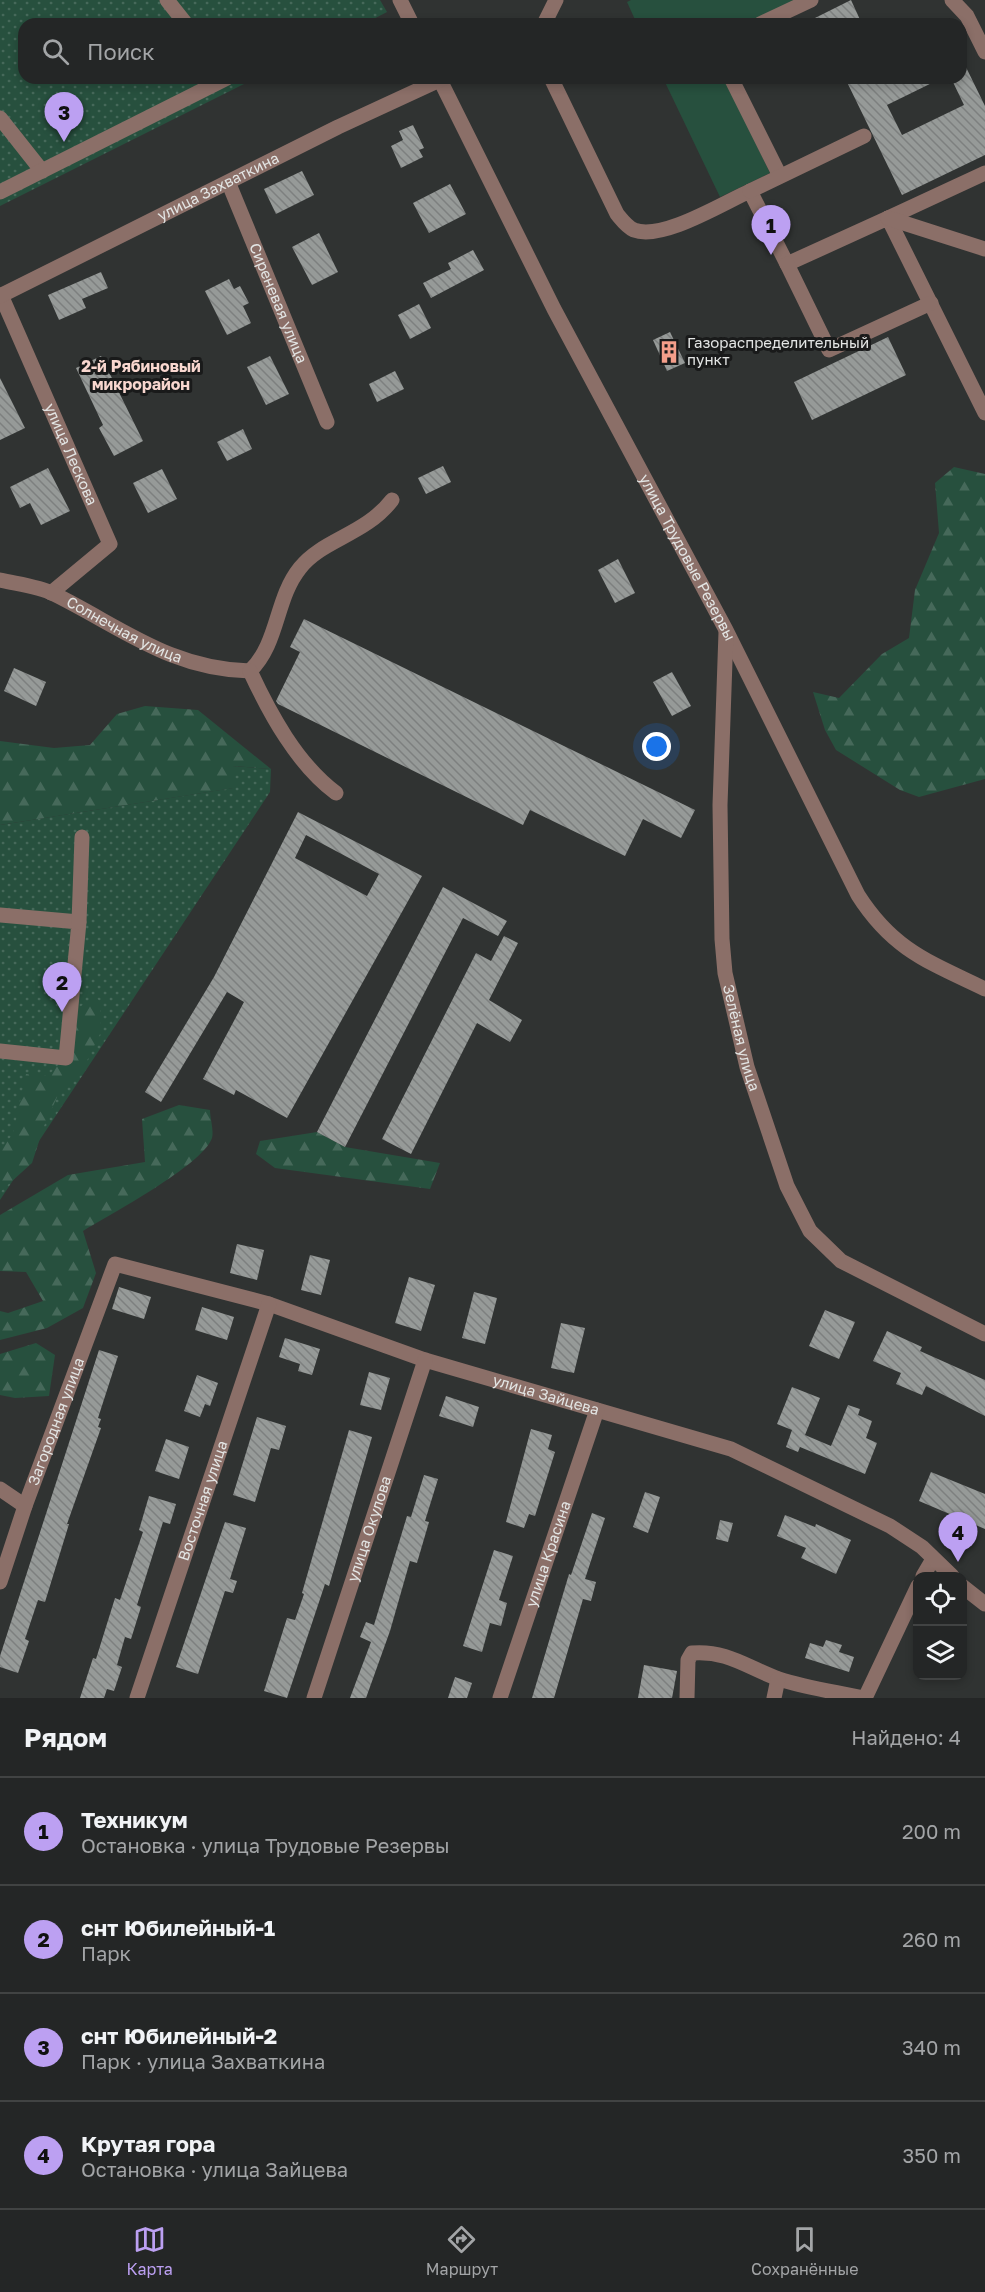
<!DOCTYPE html>
<html lang="ru">
<head>
<meta charset="utf-8">
<style>
	:root { --surface:#242626; --page:#303232; --text:#f1f3f6; --muted:#a3a5a7; --line:#414343; --accent:#bca0f2 }
	body { margin:0; font-family:"Golos Text",sans-serif; background:var(--page); color:var(--text) }
	.controls { position:absolute; right:18px; bottom:18px; display:grid; overflow:hidden; border-radius:12px; box-shadow:0 3px 9px #0003 }
	.controls button { width:54px; height:54px; display:grid; place-items:center; padding:0; border:0; border-bottom:2px solid var(--line); background:var(--surface); color:var(--text); font:30px sans-serif }
	.you { position:absolute; left:657px; top:747px; width:21px; height:21px; margin:-15px; border:4px solid #fff; border-radius:50%; background:#1a73e8; box-shadow:0 0 0 9px #1a73e833 }
	.badge { display:grid; place-items:center; width:39px; height:39px; border-radius:50%; background:var(--accent); color:#111; font-size:20px; font-weight:700 }
	.pin { position:absolute; translate:-50% -50px; filter:drop-shadow(0 2px 3px #0008) }
	.pin::after { content:''; position:absolute; top:32px; width:21px; height:18px; background:inherit; clip-path:polygon(0 0,100% 0,50% 100%) }
	.list { margin:0; padding:0; list-style:none }
	h2 { display:flex; justify-content:space-between; align-items:center; height:78px; margin:0; padding:0 24px; font-size:26px }
	h2 small { font-size:20px; font-weight:400; color:var(--muted) }
	.list li { display:grid; grid-template-columns:39px 1fr auto; gap:18px; align-items:center; box-sizing:border-box; height:108px; padding:0 24px; border-top:2px solid var(--line) }
	.list b { display:block; font-size:22px; white-space:nowrap }
	.list p { margin:0; font-size:20px; white-space:nowrap; color:var(--muted) }
	.list em { font-size:20px; font-style:normal; color:var(--muted) }
	.icon { flex:none; width:33px; height:33px; fill:none; stroke:currentColor; stroke-width:2; stroke-linecap:round; stroke-linejoin:round }
	.map { position:relative; flex:none; width:985px; height:1698px; overflow:hidden }
	.search { position:absolute; background:var(--surface); box-shadow:0 3px 9px #0003; left:18px; right:18px; top:18px; height:66px; display:flex; align-items:center; gap:15px; box-sizing:border-box; padding:0 21px; border-radius:18px; color:var(--muted); font-size:22px }
	.sheet { height:510px; background:var(--surface) }
	nav { display:flex; justify-content:space-around; align-items:center; box-sizing:border-box; height:84px; border-top:2px solid var(--line); background:var(--surface); font-size:16px; color:var(--muted) }
	nav a { display:grid; justify-items:center; gap:3px }
	nav .on { color:var(--accent) }
	.map>svg:first-child { display:block }
</style>
</head>
<body>
<div class="map">
<svg width="985" height="1698" viewBox="0 0 985 1698">
	<defs>
		<pattern id="green-dots" width="8" height="8" patternUnits="userSpaceOnUse" patternTransform="scale(1.5)"><rect width="8" height="8" fill="#27503e"/><path d="M2 2h.1M6 6h.1" fill="none" stroke="#46695a" stroke-width="1.8" stroke-linecap="round"/></pattern>
		<pattern id="forest-firs" width="22" height="20" patternUnits="userSpaceOnUse" patternTransform="scale(1.5)"><rect width="22" height="20" fill="#27503e"/><path d="M5 1l3.5 6h-7zM16 11l3.5 6h-7z" fill="#46695a"/></pattern>
		<pattern id="building-back-hatch" width="6" height="6" patternUnits="userSpaceOnUse" patternTransform="scale(1.5)"><rect width="6" height="6" fill="#969a98"/><path d="M-1 5l2 2M0 0l6 6M5-1l2 2" fill="none" stroke="#7d807f"/></pattern>
	</defs>
	<rect width="100%" height="100%" fill="#303332"/>
	<g fill="url(#green-dots)">
		<polygon points="0,0 380,0 387,12 364,24 24,24 24,78 256,78 0,206"/>
		<polygon points="232,766 271,769 270,792 0,1200 0,825 233,788"/>
	</g>
	<g fill="url(#forest-firs)">
		<polygon points="954,467 985,474 985,779 919,797 900,790 836,750 825,730 813,692 839,698 882,654 909,638 915,590 939,533 935,483"/>
		<polygon points="145,706 198,710 271,769 233,766 234,788 0,825 0,741 54,748 90,745 117,714"/>
		<path d="M95,997L100,1001L101,1032L83,1069L58,1095L44,1126L32,1163L0,1192V1150L13,1134L26,1074L47,1076C69,1058 76,1035 78,1008Z"/>
		<path d="M179,1105L210,1110C210,1118 214,1131 212,1138C203,1165 109,1215 83,1231L96,1273L83,1308L47,1328L0,1340V1311L8,1313L43,1301L26,1272L0,1271V1215L68,1175L145,1162L142,1119Z"/>
		<polygon points="317,1132 345,1147 440,1163 430,1189 275,1168 256,1154 260,1141"/>
		<polygon points="36,1343 55,1355 49,1396 15,1398 0,1395 0,1354"/>
	</g>
	<g fill="#27503e">
		<polygon points="631,0 799,0 749,24 637,24 627,2"/>
		<polygon points="663,78 724,78 770,173 720,197"/>
	</g>
	<g fill="url(#building-back-hatch)" fill-rule="evenodd">
		<polygon points="851,0 862,24 803,24"/>
		<polygon points="961,57 985,106 985,155 902,195 845,78 942,78 887,105 902,135 964,105 951,78 961,78"/>
		<polygon points="413,125 424,148 419,150 423,157 401,168 391,146 403,140 399,131"/>
		<polygon points="302,171 314,195 276,214 264,189"/>
		<polygon points="450,184 466,214 429,233 413,203"/>
		<polygon points="319,233 338,272 312,285 292,247"/>
		<polygon points="473,250 484,270 431,298 423,283 451,269 448,263"/>
		<polygon points="101,272 108,288 82,299 86,308 59,320 48,295"/>
		<polygon points="229,279 234,289 240,286 249,303 243,306 251,323 227,335 205,291"/>
		<polygon points="419,304 431,328 410,339 398,315"/>
		<polygon points="670,332 685,363 667,371 653,340"/>
		<polygon points="888,337 906,375 812,420 794,382"/>
		<polygon points="101,356 143,441 114,456 99,428 103,425 76,368"/>
		<polygon points="270,356 289,394 266,405 247,367"/>
		<polygon points="395,371 404,389 377,402 369,384"/>
		<polygon points="0,378 25,428 0,440"/>
		<polygon points="243,429 252,449 227,461 217,442"/>
		<polygon points="443,466 451,482 426,494 418,478"/>
		<polygon points="48,468 70,511 41,525 30,503 20,508 10,487"/>
		<polygon points="162,469 177,499 148,513 133,483"/>
		<polygon points="618,559 635,593 615,603 598,570"/>
		<polygon points="304,619 695,810 681,838 643,819 625,856 530,810 523,825 278,704 276,701 300,652 290,647"/>
		<polygon points="14,668 46,682 36,706 4,691"/>
		<polygon points="672,672 691,706 672,716 653,682"/>
		<path d="M298,812L422,876L287,1118L236,1090L234,1095L203,1079L244,1002L227,992L161,1102L145,1092L214,977ZM306,835L379,874L367,896L295,858Z"/>
		<polygon points="443,887 507,921 498,936 463,918 345,1147 317,1132"/>
		<polygon points="504,936 518,943 489,1000 522,1020 510,1042 477,1023 411,1154 382,1139 476,953 491,961"/>
		<polygon points="237,1244 264,1250 257,1280 230,1273"/>
		<polygon points="310,1255 330,1260 321,1295 301,1290"/>
		<polygon points="409,1277 435,1285 421,1331 395,1323"/>
		<polygon points="119,1287 151,1297 144,1319 112,1309"/>
		<polygon points="474,1292 497,1298 485,1344 462,1338"/>
		<polygon points="202,1307 234,1317 227,1340 195,1330"/>
		<polygon points="825,1310 855,1322 839,1359 809,1346"/>
		<polygon points="561,1323 585,1328 574,1373 551,1368"/>
		<polygon points="887,1331 922,1347 920,1351 985,1380 985,1416 926,1386 922,1395 896,1384 901,1373 873,1361"/>
		<polygon points="285,1338 320,1349 312,1375 298,1371 300,1364 279,1357"/>
		<polygon points="99,1350 118,1356 98,1418 101,1419 98,1427 101,1428 67,1524 69,1524 45,1602 38,1600 25,1639 29,1641 18,1673 0,1667 0,1656"/>
		<polygon points="369,1372 390,1378 381,1410 360,1405"/>
		<polygon points="197,1375 218,1383 210,1406 205,1404 200,1417 184,1411"/>
		<polygon points="792,1387 820,1398 805,1435 831,1446 848,1405 860,1409 858,1415 872,1421 866,1438 877,1443 865,1474 800,1447 798,1452 786,1447 792,1430 777,1424"/>
		<polygon points="446,1396 479,1407 473,1427 439,1416"/>
		<polygon points="257,1417 286,1426 279,1450 271,1448 255,1502 233,1495"/>
		<polygon points="531,1429 552,1435 548,1449 555,1452 535,1516 529,1514 524,1528 506,1522"/>
		<polygon points="349,1430 372,1437 329,1586 325,1584 287,1698 264,1691 287,1618 295,1620 304,1594 302,1593"/>
		<polygon points="166,1439 189,1447 179,1479 155,1471"/>
		<polygon points="931,1472 985,1494 985,1529 919,1501"/>
		<polygon points="424,1475 438,1479 425,1521 429,1522 417,1563 410,1561 390,1631 366,1698 350,1698 371,1642 360,1637 366,1622 374,1625 407,1516 411,1517"/>
		<polygon points="645,1492 660,1497 648,1533 633,1527"/>
		<polygon points="149,1496 176,1504 170,1524 163,1522 137,1605 141,1607 131,1639 125,1637 117,1665 122,1667 114,1691 107,1689 104,1698 80,1698 93,1658 96,1659 115,1598 120,1600 143,1532 139,1530"/>
		<polygon points="592,1513 605,1518 585,1579 596,1582 591,1601 583,1599 554,1698 532,1698 569,1574 571,1575"/>
		<polygon points="785,1515 815,1527 816,1524 851,1540 836,1574 801,1558 806,1548 777,1536"/>
		<polygon points="720,1520 733,1523 728,1542 716,1539"/>
		<polygon points="225,1522 246,1528 230,1579 237,1581 233,1593 225,1591 198,1674 176,1667"/>
		<polygon points="494,1550 513,1556 499,1600 507,1603 501,1626 490,1623 482,1652 463,1646"/>
		<polygon points="826,1640 842,1645 839,1652 854,1657 849,1672 805,1658 810,1643 823,1647"/>
		<polygon points="644,1665 677,1671 672,1698 638,1698"/>
		<polygon points="455,1677 472,1683 467,1698 448,1698"/>
	</g>
	<g fill="none" stroke-linecap="round" stroke-linejoin="round">
		<g stroke="#8b6f68" stroke-width="15">
			<polyline points="167,0 186,24"/>
			<polyline points="400,0 412,24"/>
			<polyline points="952,0 967,16 985,52"/>
			<polyline points="544,24 556,0"/>
			<polyline points="760,24 811,0"/>
			<path id="s1" d="M439,78L554,309L726,630L858,895C893,950 929,962 985,989"/>
			<path d="M551,78L617,214C622,220 627,227 634,230C662,241 723,203 750,191L787,264L888,218L985,413"/>
			<polyline points="731,78 780,176"/>
			<polyline points="0,118 42,171"/>
			<path id="s2" d="M229,184L327,422"/>
			<polyline points="750,191 864,136"/>
			<polyline points="0,192 227,78"/>
			<polyline points="888,218 985,173"/>
			<polyline points="888,218 985,249"/>
			<polyline points="787,264 829,350 931,303"/>
			<path id="s3" d="M1,295L110,544L51,593"/>
			<path id="s4" d="M0,296L338,127L444,78"/>
			<path id="s5" d="M0,580C17,584 38,586 54,594C121,627 170,669 250,671"/>
			<path id="s6" d="M726,632L720,805L722,939L725,973L747,1067L787,1186L810,1231L841,1261L985,1334"/>
			<path d="M250,671C279,643 275,599 300,568C323,539 365,535 392,500"/>
			<path d="M250,671C270,714 297,764 336,793"/>
			<polyline points="0,915 79,922 66,1058 0,1051"/>
			<polyline points="79,922 82,837"/>
			<polyline points="0,1489 25,1506"/>
			<polyline points="923,1576 933,1559"/>
			<path id="s7" d="M0,1582L25,1506L115,1264L269,1304L425,1360L731,1449L890,1526L922,1547L952,1576"/>
			<polyline points="962,1586 985,1604"/>
			<path id="s8" d="M137,1698L269,1304"/>
			<path id="s9" d="M314,1698L425,1360"/>
			<path id="s10" d="M500,1698L597,1410"/>
			<path d="M687,1698L688,1660L692,1653C727,1650 748,1668 779,1679C806,1688 837,1692 864,1698"/>
			<polyline points="774,1698 778,1679"/>
			<polyline points="865,1698 918,1586"/>
		</g>
	</g>
	<defs>
		<g id="building-bare" transform="scale(1.8)"><path d="M-4-6H4V6H1V3H-1V6H-4ZM-2.5-4.3h1.7v1.8h-1.7ZM.8-4.3h1.7v1.8H.8ZM-2.5-1h1.7V.8h-1.7ZM.8-1h1.7V.8H.8Z" fill="#f49e8a" stroke="#191a1a" stroke-width="2.5" paint-order="stroke"/></g>
	</defs>
	<g fill-rule="evenodd">
		<use href="#building-bare" x="669" y="352"/>
	</g>
	<g text-anchor="middle" stroke-width="6" stroke-linejoin="round" paint-order="stroke">
		<g font-size="15" fill="#e3e5e4" stroke="#191a1a">
			<text dy="5" stroke="none"><textPath href="#s4" startOffset="244">улица Захваткина</textPath></text>
			<text dy="5" stroke="none"><textPath href="#s2" startOffset="129">Сиреневая улица</textPath></text>
			<text dy="5" stroke="none"><textPath href="#s3" startOffset="174">улица Лескова</textPath></text>
			<text dy="5" stroke="none"><textPath href="#s1" startOffset="540">улица Трудовые Резервы</textPath></text>
			<text dy="5" stroke="none"><textPath href="#s5" startOffset="135">Солнечная улица</textPath></text>
			<text dy="5" stroke="none"><textPath href="#s6" startOffset="408">Зелёная улица</textPath></text>
			<text dy="5" stroke="none"><textPath href="#s7" startOffset="789">улица Зайцева</textPath></text>
			<text dy="5" stroke="none"><textPath href="#s7" startOffset="170">Загородная улица</textPath></text>
			<text dy="5" stroke="none"><textPath href="#s8" startOffset="208">Восточная улица</textPath></text>
			<text dy="5" stroke="none"><textPath href="#s9" startOffset="178">улица Окулова</textPath></text>
			<text dy="5" stroke="none"><textPath href="#s10" startOffset="152">улица Красина</textPath></text>
		</g>
		<g font-size="15" fill="#e3e5e4" stroke="#191a1a" text-anchor="start">
			<text x="687" y="348">Газораспределительный<tspan x="687" dy="17">пункт</tspan></text>
		</g>
		<g font-size="16" font-weight="bold" fill="#f9d7cf" stroke="#191a1a">
			<text x="141" y="372">2-й Рябиновый<tspan x="141" dy="18">микрорайон</tspan></text>
		</g>
	</g>
</svg>
<div class="controls">
<button><svg class="icon" aria-label="locate" viewBox="0 0 24 24"><circle cx="12" cy="12" r="6"/><path d="M12 2v4M12 18v4M2 12h4M18 12h4"/></svg></button>
<button><svg class="icon" aria-label="layers" viewBox="0 0 24 24"><path d="M12 4l9 5-9 5-9-5zM3 14l9 5 9-5"/></svg></button>
</div>
<div class="you"></div>
<div class="pin badge" style="left:771px;top:255px">1</div>
<div class="pin badge" style="left:62px;top:1012px">2</div>
<div class="pin badge" style="left:64px;top:142px">3</div>
<div class="pin badge" style="left:958px;top:1562px">4</div>
<div class="search"><svg class="icon" aria-label="search" viewBox="0 0 24 24"><circle cx="10" cy="10" r="6"/><path d="M15 15l6 6"/></svg>Поиск</div>
</div>
<section class="sheet">
<h2>Рядом<small>Найдено: 4</small></h2>
<ul class="list">
<li><span class="badge">1</span><div><b>Техникум</b><p>Остановка · улица Трудовые Резервы</p></div><em>200 m</em></li>
<li><span class="badge">2</span><div><b>снт Юбилейный-1</b><p>Парк</p></div><em>260 m</em></li>
<li><span class="badge">3</span><div><b>снт Юбилейный-2</b><p>Парк · улица Захваткина</p></div><em>340 m</em></li>
<li><span class="badge">4</span><div><b>Крутая гора</b><p>Остановка · улица Зайцева</p></div><em>350 m</em></li>
</ul>
</section>
<nav>
<a class="on"><svg class="icon" aria-label="map" viewBox="0 0 24 24"><path d="M3 6l6-2 6 2 6-2v14l-6 2-6-2-6 2zM9 4v14M15 6v14"/></svg>Карта</a>
<a><svg class="icon" aria-label="directions" viewBox="0 0 24 24"><path d="M12 3l9 9-9 9-9-9zM9 14v-3h6M13 9l2 2-2 2"/></svg>Маршрут</a>
<a><svg class="icon" aria-label="saved" viewBox="0 0 24 24"><path d="M7 4h10v16l-5-4-5 4z"/></svg>Сохранённые</a>
</nav>
</body>
</html>
